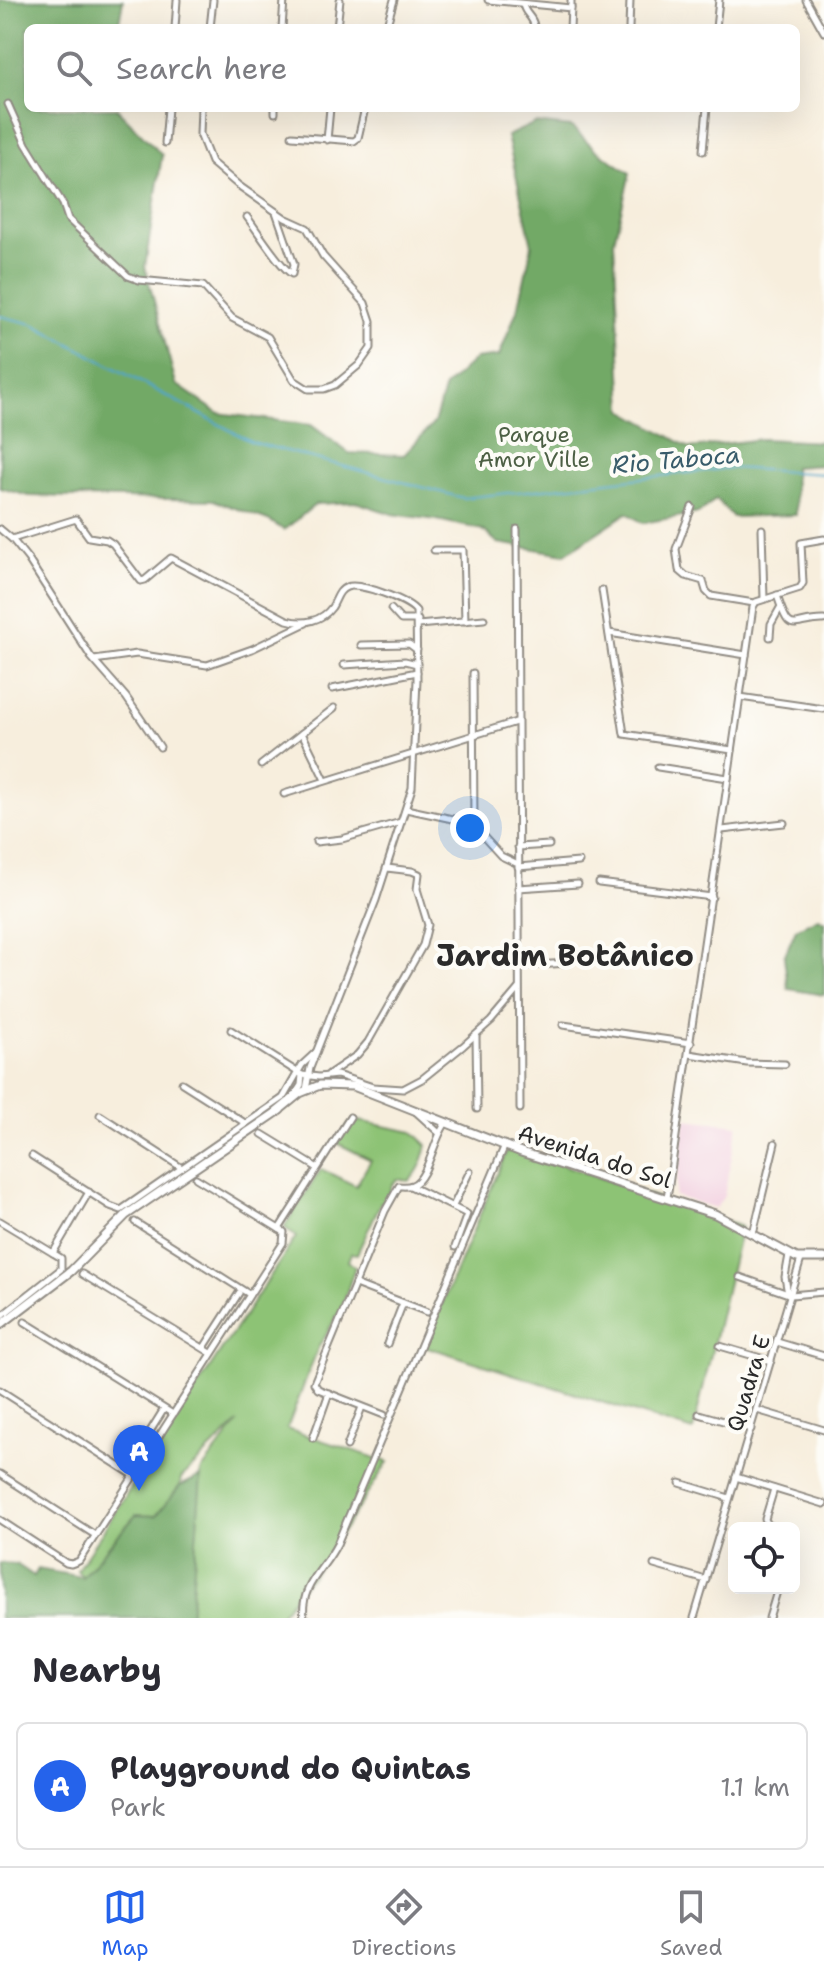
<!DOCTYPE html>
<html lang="en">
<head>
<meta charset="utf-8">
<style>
	:root { --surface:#fff; --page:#f7f7f7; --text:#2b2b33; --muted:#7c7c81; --line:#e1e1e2; --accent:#2563eb }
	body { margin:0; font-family:"Shantell Sans",sans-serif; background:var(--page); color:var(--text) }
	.controls { position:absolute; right:24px; bottom:24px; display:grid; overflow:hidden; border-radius:12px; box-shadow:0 8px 32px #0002 }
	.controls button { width:72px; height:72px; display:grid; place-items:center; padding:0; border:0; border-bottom:2px solid var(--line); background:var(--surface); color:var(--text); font:40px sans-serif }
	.you { position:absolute; left:470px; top:828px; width:28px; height:28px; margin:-20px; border:6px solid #fff; border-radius:50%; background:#1a73e8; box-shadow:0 0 0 12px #1a73e833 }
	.badge { display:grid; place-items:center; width:52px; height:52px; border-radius:50%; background:var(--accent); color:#fff; font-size:26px; font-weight:700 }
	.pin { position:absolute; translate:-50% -66px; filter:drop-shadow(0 2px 4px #0008) }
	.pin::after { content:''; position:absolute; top:42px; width:28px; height:24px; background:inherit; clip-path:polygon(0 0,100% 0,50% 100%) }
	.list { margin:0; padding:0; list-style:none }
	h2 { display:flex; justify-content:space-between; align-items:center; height:104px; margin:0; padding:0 32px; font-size:34px }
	h2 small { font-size:26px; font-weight:400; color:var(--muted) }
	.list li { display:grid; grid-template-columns:52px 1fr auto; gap:24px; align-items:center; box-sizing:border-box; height:128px; margin:0 16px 16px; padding:0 16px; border:2px solid var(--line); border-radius:12px }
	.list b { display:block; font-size:30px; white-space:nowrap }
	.list p { margin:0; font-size:26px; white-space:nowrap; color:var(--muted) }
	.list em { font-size:26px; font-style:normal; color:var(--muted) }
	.icon { flex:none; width:44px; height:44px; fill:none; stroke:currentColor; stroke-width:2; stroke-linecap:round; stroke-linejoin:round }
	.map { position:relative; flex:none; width:824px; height:1618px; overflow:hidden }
	.search { position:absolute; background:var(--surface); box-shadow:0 8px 32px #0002; left:24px; right:24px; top:24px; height:88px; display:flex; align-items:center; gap:20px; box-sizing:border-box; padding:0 28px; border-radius:12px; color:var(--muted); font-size:30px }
	.sheet { height:248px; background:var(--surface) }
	nav { display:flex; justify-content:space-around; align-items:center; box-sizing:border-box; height:112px; border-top:2px solid var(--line); background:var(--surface); font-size:22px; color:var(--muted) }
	nav a { display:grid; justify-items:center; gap:4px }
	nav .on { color:var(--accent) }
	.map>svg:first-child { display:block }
</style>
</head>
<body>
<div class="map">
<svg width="824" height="1618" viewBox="0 0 824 1618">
	<rect width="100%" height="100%" fill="#fdfcf7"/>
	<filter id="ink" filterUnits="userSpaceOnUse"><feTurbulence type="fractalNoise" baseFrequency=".0125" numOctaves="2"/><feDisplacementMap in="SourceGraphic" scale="16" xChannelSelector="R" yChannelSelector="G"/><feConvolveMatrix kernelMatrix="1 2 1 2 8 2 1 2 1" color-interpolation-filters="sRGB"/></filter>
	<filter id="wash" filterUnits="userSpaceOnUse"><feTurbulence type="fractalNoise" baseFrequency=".006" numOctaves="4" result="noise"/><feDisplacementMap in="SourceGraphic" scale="32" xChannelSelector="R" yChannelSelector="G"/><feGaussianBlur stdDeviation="1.8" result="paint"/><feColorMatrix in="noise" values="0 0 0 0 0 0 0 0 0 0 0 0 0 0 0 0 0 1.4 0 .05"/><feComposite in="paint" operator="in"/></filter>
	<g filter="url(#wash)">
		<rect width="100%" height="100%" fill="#f7eedd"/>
		<polygon fill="#f2cfe0" points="685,1119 738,1125 724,1196 716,1208 675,1196"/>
		<g fill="#8dc375" stroke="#5c7750" stroke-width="2">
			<path d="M359,1121L413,1132L427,1145C424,1158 419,1174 408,1181L397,1179L392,1185L386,1202H381L357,1254L351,1253L348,1261L355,1267L341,1309L318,1348L287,1429L388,1462L323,1562L277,1618H190L201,1471L238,1423L181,1478L180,1486L156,1516L136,1515L82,1577L77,1570L296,1237L284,1227L321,1169L356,1186L371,1160L337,1143L348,1125Z"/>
			<polygon points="509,1146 741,1227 693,1431 424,1346"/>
		</g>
		<g fill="#72a966" stroke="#4e6a48" stroke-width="2">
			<polygon points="0,0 123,0 118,28 28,28 28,108 116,108 162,155 145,267 176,384 218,413 311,425 349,453 404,455 434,423 445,387 475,359 499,356 519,305 532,245 507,136 535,123 572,127 596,150 630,173 614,241 623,410 690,448 762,439 824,442 824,465 794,467 796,515 733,517 716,499 699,513 643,523 627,513 565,554 498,543 483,530 437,520 392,514 356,502 316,504 284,530 268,520 213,500 29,496 0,488"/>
			<polygon points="818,918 824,921 824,995 788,989 784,957 796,929"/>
			<polygon points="201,1476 190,1618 0,1618 0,1563 16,1564 34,1576 38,1569 82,1577 136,1515 156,1516 180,1486"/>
		</g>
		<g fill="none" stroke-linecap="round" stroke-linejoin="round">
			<polyline stroke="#4ea5cb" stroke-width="2" points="0,316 33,324 252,442 463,498 732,468 824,474"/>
		</g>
	</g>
	<g filter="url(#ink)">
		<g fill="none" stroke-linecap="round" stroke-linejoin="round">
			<g stroke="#918c84" stroke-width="9">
				<g id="street">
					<polyline points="488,0 571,8 571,0"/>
					<polyline points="806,0 824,32"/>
					<path d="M523,4C524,14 533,16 534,26"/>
					<polyline points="175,28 177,0"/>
					<polyline points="210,28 213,0"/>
					<polyline points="282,28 284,0"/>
					<polyline points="337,28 340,0"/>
					<polyline points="386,28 394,0"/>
					<polyline points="570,28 571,8"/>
					<polyline points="629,28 630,0"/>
					<polyline points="716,28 719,0"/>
					<polyline points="8,104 26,144 63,204 68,219 128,276 139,280 203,286 232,318 268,337 294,380 308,389 324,389 335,385 359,365 371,348 371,321 365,303 323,256 307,228 285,218 238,185 211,162 200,134 201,108"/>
					<polyline points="275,113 275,108"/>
					<polyline points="292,136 354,141 358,138 365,108"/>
					<polyline points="327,140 330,108"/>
					<polyline points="165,143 168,108"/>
					<polyline points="703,151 707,108"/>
					<path d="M247,217C257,230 281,268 292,274L294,264L276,212"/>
					<polyline points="692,507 676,549 679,570 686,576 703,581 706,591 711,596 754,603"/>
					<polyline points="0,529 12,539 28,559 91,657 126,697 160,747"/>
					<polyline points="517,529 520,1109"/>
					<polyline points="762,529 764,599"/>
					<path d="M12,539L76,519L89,537L107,540L113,544L141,581L145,580L171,558L287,620C304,625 322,621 332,607C337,599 338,590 347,587C359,582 408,600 416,611L417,680L412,788L376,900L310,1068L306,1090"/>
					<polyline points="434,550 463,550 465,621"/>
					<polyline points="602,590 624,734 732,750"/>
					<path d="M777,595C791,640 792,619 824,620"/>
					<polyline points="391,609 401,620 418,620"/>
					<polyline points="418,625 484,619"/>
					<polyline points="609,633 746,655"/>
					<polyline points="770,637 771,624 780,608"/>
					<polyline points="361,645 409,644 417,650"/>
					<polyline points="94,660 137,654 207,665 252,649 306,623"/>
					<polyline points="344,665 405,661 417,664"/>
					<polyline points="473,673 474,825"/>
					<polyline points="332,689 417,672"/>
					<polyline points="740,697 824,709"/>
					<polyline points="302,733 325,780"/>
					<polyline points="261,765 334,708"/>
					<polyline points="658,767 728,778"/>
					<polyline points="284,794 516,722"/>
					<polyline points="406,809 471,823 501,856 518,864"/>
					<polyline points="722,830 784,823"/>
					<polyline points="316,842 342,839 401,822"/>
					<polyline points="518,847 549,845"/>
					<polyline points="518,867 579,862"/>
					<polyline points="599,883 712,897"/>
					<polyline points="518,888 578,884"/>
					<polyline points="518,966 569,963"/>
					<polyline points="563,1025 691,1043"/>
					<polyline points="231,1030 302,1075 319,1077 337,1075 373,1087 403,1089 422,1079 463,1046 491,1021 518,989"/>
					<polyline points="476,1036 477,1109"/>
					<polyline points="689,1054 747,1063 785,1064"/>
					<polyline points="329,1074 357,1055 368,1042 423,945 428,925 417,889 419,874 412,871 387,868"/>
					<polyline points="182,1083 245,1123"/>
					<polyline points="294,1096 301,1085 302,1075"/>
					<polyline points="415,1111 438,1132"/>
					<polyline points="100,1115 182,1168"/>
					<polyline points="262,1134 316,1167"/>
					<polyline points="32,1156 110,1206 121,1210 283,1098 302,1065 316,1052"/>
					<polyline points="410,1186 467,1214 455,1247"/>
					<polyline points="667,1198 753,607 756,602 800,588 803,583 801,543 824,539"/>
					<polyline points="453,1206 470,1171"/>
					<polyline points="0,1221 53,1253"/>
					<polyline points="135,1222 249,1294"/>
					<polyline points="279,1229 350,1117"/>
					<polyline points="753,1234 775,1143"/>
					<polyline points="82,1274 211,1353"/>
					<polyline points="740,1277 791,1295 824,1292"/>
					<polyline points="355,1284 427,1312"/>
					<polyline points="788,1294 785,1277 789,1255"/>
					<polyline points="0,1317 61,1269 61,1258 53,1253 89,1192"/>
					<polyline points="25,1322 173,1414"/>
					<polyline points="777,1342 824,1356"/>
					<polyline points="387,1344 403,1303"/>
					<polyline points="205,1346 239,1293"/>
					<polyline points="720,1346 771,1361"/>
					<polyline points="0,1390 133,1475"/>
					<polyline points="757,1410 824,1430"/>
					<polyline points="699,1414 751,1429"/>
					<path d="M384,1415L318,1389L314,1383L385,1211L399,1186C403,1186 407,1187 412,1185C428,1180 434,1137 446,1123"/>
					<polyline points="313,1438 329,1393"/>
					<polyline points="347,1446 362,1407"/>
					<polyline points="126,1470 164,1409"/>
					<polyline points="0,1474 95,1535"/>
					<polyline points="736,1477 824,1504"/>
					<polyline points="680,1483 729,1498"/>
					<polyline points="774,1489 765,1519 768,1525 778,1528"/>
					<polyline points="0,1520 66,1563 71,1564 79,1561 283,1243 284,1232 196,1178"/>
					<polyline points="654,1565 706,1580"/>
					<path d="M304,1618C300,1584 323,1572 337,1544L505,1145"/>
					<polyline points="694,1618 801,1259"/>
					<polyline points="769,1618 778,1588"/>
				</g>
			</g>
			<g stroke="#918c84" stroke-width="11">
				<g id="secondary">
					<polyline points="278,1111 300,1093 320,1085 353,1086 521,1152 715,1214 797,1258 824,1258"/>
					<polyline points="0,1325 71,1271 126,1215 280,1110"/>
				</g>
			</g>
			<use href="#street" stroke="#fff" stroke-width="5"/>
			<use href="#secondary" stroke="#fff" stroke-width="7"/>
		</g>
	</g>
	<g text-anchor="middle" stroke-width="8" stroke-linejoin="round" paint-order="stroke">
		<g font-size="22" fill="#4d6045" stroke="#fdfcf7">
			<text x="534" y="442">Parque<tspan x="534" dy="25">Amor Ville</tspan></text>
		</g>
		<g font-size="22" fill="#2b2b2b" stroke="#fdfcf7">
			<text transform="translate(595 1156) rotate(18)" y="8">Avenida do Sol</text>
			<text transform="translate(748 1383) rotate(-73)" y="8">Quadra E</text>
		</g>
		<g font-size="24" font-style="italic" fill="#395c6b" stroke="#fdfcf7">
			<text transform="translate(676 460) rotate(-5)" y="8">Rio Taboca</text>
		</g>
		<g font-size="30" font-weight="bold" fill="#2b2b2b" stroke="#fdfcf7">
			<text x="565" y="966">Jardim Botânico</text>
		</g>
	</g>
</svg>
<div class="controls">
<button><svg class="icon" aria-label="locate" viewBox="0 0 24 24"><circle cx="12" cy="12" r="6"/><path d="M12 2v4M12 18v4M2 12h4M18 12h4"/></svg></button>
</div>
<div class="you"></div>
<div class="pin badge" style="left:139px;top:1491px">A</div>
<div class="search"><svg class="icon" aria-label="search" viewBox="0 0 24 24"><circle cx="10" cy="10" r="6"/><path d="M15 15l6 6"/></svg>Search here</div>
</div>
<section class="sheet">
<h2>Nearby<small></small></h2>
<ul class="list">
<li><span class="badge">A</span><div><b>Playground do Quintas</b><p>Park</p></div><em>1.1 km</em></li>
</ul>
</section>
<nav>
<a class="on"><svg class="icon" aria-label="map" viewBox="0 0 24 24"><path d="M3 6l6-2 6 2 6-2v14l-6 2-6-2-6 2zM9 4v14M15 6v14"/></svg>Map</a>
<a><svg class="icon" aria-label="directions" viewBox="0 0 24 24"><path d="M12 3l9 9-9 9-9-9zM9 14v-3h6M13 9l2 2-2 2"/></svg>Directions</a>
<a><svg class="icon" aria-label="saved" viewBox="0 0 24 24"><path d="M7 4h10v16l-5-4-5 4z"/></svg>Saved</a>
</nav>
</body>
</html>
